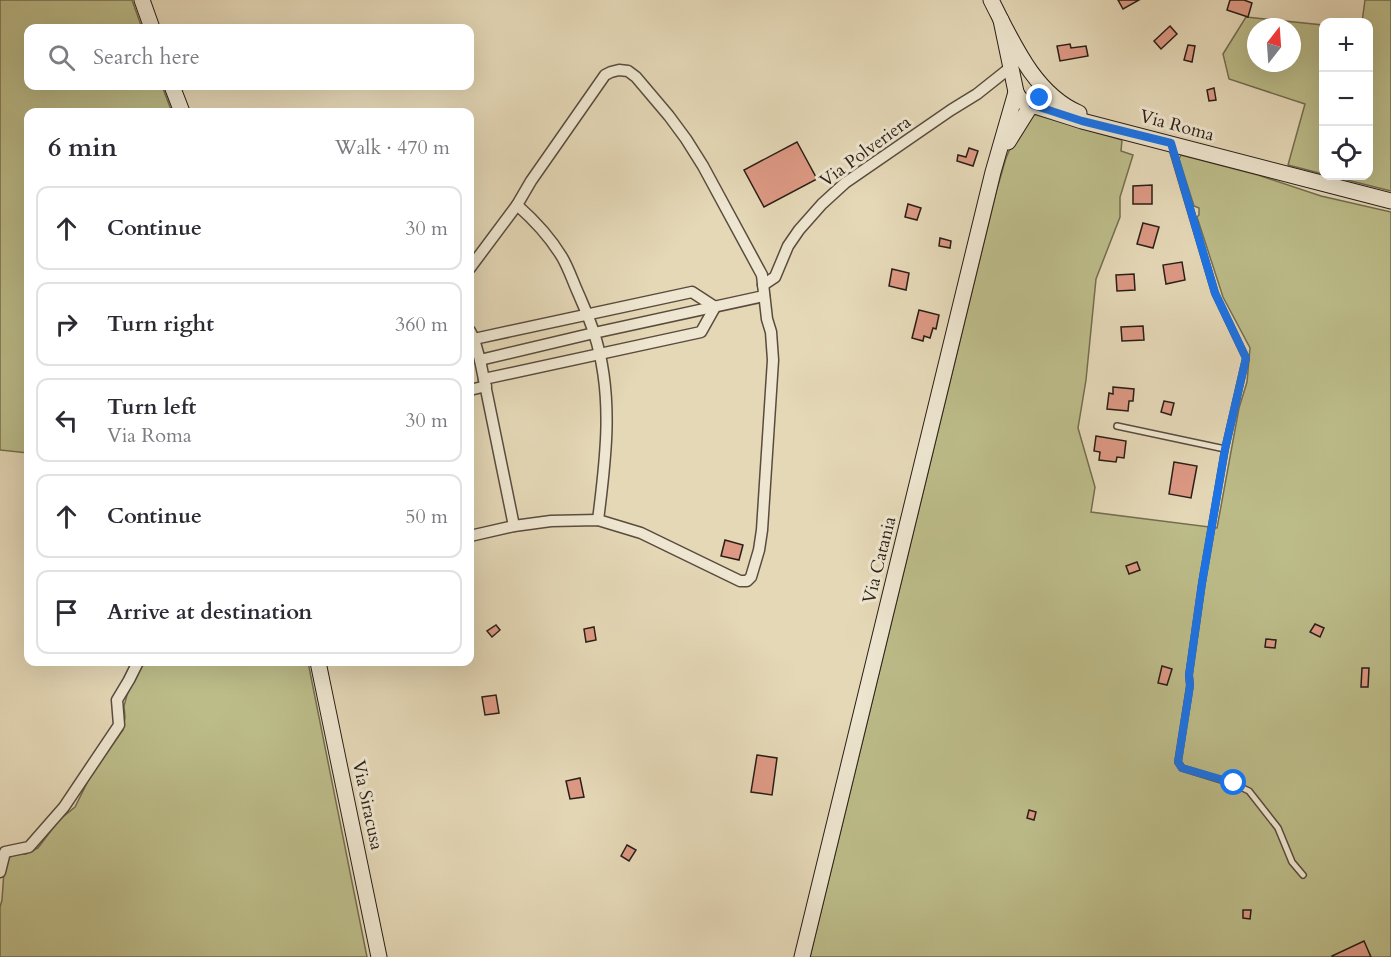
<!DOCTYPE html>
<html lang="en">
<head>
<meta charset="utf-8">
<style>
	:root { --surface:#fff; --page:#f2f2f3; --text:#2b2b33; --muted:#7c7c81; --line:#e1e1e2 }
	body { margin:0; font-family:Cardo,serif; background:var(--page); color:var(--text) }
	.controls { position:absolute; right:18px; top:18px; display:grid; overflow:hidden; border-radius:12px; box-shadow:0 6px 24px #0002 }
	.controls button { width:54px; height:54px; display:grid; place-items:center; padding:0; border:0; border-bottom:2px solid var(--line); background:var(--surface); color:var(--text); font:30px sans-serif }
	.compass { position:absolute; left:1247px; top:18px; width:54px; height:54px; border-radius:50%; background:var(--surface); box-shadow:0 6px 24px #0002; rotate:17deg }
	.stop { position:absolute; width:18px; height:18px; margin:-14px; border:4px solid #1a73e8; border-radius:50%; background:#fff }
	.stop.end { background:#1a73e8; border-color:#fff; box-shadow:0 2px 6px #0008 }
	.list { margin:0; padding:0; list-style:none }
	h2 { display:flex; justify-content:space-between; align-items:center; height:78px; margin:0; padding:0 24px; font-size:26px }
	h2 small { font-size:20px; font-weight:400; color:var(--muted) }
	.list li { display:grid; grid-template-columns:39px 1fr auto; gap:18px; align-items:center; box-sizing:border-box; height:84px; margin:0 12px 12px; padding:0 12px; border:2px solid var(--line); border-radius:12px }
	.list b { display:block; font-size:22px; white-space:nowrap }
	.list p { margin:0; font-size:20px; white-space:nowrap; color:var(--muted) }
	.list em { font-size:20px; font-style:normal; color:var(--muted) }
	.icon { flex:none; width:33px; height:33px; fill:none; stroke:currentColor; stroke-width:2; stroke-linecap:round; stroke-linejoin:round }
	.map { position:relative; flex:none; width:1391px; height:957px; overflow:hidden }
	.search { position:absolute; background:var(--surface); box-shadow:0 6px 24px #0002; left:24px; top:24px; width:450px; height:66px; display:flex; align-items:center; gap:15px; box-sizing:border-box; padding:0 21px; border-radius:12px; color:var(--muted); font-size:22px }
	.panel { position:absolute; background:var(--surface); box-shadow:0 6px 24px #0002; left:24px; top:108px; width:450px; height:558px; border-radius:12px }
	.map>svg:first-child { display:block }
</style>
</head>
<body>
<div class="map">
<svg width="1391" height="957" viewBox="0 0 1391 957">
	<rect width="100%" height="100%" fill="#e5d8b7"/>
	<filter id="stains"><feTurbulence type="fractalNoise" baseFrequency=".00333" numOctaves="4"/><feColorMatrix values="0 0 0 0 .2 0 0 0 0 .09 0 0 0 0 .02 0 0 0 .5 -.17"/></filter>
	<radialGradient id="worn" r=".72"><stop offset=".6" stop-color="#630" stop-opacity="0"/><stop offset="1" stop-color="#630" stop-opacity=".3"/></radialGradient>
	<g fill="#bcbc89" stroke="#736d50" stroke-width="1.5" fill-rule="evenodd">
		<polygon points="0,0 132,0 142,28 28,28 28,86 162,86 172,112 28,112 28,453 0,450"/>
		<polygon points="1365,0 1391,0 1391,191 1331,176 1368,176 1368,22 1362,22"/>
		<path d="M1246,17L1323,25V174L1288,165L1305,104L1229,79L1223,54ZM1256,27H1292V63H1256Z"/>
		<polygon points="1033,114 1122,140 1121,151 1133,155 1120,197 1120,217 1096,279 1086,380 1078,428 1095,487 1091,512 1217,528 1239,408 1247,382 1250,348 1223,297 1197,217 1199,215 1199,208 1194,206 1179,159 1181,155 1258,175 1321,196 1391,212 1391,957 810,957 997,189 1006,158 1016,135"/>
		<polygon points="143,662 308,662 367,957 0,957 0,907 2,900 4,871 8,859 14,854 26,854 38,848 59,820 75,807 91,775 123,730 125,717 124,706 127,695"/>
	</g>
	<g fill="#dd9984" stroke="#2a1e17" stroke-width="1.5">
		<polygon points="1118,0 1139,0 1123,9"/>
		<polygon points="1230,0 1244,0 1252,3 1248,17 1227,10"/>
		<polygon points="1170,26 1177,34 1161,49 1154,41"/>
		<polygon points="1070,44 1071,48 1086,46 1088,56 1060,61 1057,46"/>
		<polygon points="1188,45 1195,46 1192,62 1184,60"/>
		<polygon points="1214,88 1216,100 1209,101 1207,90"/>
		<polygon points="797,142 817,179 764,207 744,170"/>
		<polygon points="969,148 978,151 973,166 957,161 958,155 966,157"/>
		<polygon points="1152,185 1152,204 1133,204 1133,186"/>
		<polygon points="908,204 921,208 917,220 905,217"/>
		<polygon points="1143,223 1159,227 1153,248 1137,244"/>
		<polygon points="940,238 951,241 950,248 939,246"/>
		<polygon points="1182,262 1185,280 1166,284 1163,265"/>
		<polygon points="892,269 909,273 906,290 889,286"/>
		<polygon points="1134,274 1135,290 1117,291 1116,275"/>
		<polygon points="919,310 939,315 936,329 933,328 930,338 924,336 923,341 912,338"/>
		<polygon points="1143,326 1144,340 1122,341 1121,327"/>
		<polygon points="1113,387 1134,389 1133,401 1129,401 1128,411 1107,409 1109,393 1113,394"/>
		<polygon points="1164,401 1174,403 1171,415 1161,412"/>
		<polygon points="1096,436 1126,441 1124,458 1117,457 1116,462 1099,460 1100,452 1094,451"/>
		<polygon points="1174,462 1197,466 1191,498 1169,494"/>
		<polygon points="725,540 743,545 739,560 721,556"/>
		<polygon points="1137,562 1140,570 1129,574 1126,566"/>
		<polygon points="1315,624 1324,628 1320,637 1310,632"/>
		<polygon points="496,625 500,630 492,637 487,631"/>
		<polygon points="594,627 596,640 586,642 584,629"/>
		<polygon points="1266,639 1276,640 1275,648 1265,647"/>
		<polygon points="1162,666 1172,669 1167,685 1158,683"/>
		<polygon points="1362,668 1369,668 1368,687 1361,687"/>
		<polygon points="496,695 499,713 485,715 482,697"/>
		<polygon points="757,755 777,758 772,795 751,792"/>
		<polygon points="580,778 584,797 570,799 566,781"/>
		<polygon points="1029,810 1036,812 1034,820 1027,818"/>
		<polygon points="627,845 636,850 629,861 621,856"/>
		<polygon points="1243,910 1251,910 1250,919 1243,918"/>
		<polygon points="1364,941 1371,957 1333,957 1332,956"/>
	</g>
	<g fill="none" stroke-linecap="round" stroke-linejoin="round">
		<g stroke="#594c3f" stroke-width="8">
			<g id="lane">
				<polyline points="1172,148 1215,293 1246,358 1225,449 1202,583 1189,675 1190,685 1178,762 1182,768 1234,784 1249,791 1278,828 1292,862 1303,875"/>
				<polyline points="1117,426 1225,449"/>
			</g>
		</g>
		<g stroke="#594c3f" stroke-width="13">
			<g id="street">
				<path d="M517,205C534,220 550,237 562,257C569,269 573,282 579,295C584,307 590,320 594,333C614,394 606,458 598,520"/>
				<polyline points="470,268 517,205 531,181 605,75 611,72 619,70 628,71 636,77 669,116 686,139 703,166 762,275 767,319 771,332 773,360 762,530 759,550 751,577 747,581 740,581 641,533 598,520 551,521 514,526 470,536"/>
				<polyline points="763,285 775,277 788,246 799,230 822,204 845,183 951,110 977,94 1011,67"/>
				<polyline points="470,331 474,339 480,360 514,526"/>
				<polyline points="474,339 692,292 715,307 701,332 484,379"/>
				<polyline points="480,360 594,333 764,296"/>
				<polyline points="470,390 486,386"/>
				<polyline points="0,872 5,852 29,847 64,807 119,725 117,700 129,680 138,662"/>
			</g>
		</g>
		<g stroke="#2a1e17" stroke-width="17">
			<g id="secondary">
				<polyline points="142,0 152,28"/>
				<path d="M991,0C1012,41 1034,94 1079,113"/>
				<polyline points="1001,20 1016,92 1018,96 1023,102 1082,121 1391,201"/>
				<polyline points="172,86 182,112"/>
				<polyline points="1008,142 1028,110 1037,101"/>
				<polyline points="318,662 379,957"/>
				<polyline points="802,957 993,172 1016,92"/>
			</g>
		</g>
		<use href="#lane" stroke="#eee6d0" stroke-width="5"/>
		<use href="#street" stroke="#eee6d0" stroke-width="10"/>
		<use href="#secondary" stroke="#eee6d0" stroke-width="15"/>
	</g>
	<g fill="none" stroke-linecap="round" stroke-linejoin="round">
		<polyline stroke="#1a73e8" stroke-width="8" points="1040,98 1033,105 1082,121 1171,143 1215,293 1246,358 1225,449 1202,583 1189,675 1190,686 1178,762 1182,768 1234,783"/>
	</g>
	<g text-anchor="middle" stroke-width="6" stroke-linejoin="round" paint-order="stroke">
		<g font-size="18" fill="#2a1e17" stroke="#eee6d0">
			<text transform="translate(1177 125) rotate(15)" y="6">Via Roma</text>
			<text transform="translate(865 151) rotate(-36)" y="6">Via Polveriera</text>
			<text transform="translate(879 560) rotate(-76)" y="6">Via Catania</text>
			<text transform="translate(368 805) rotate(78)" y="6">Via Siracusa</text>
		</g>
	</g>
	<rect width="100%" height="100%" filter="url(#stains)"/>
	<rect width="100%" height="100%" fill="url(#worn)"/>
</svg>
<div class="controls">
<button>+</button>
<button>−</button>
<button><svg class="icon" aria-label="locate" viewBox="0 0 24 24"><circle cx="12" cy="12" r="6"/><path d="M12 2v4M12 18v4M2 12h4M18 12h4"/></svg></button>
</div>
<svg class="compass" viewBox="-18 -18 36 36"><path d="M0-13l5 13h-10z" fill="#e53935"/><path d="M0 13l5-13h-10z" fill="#7c7c81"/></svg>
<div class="stop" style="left:1234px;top:783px"></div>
<div class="stop end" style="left:1040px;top:98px"></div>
<div class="search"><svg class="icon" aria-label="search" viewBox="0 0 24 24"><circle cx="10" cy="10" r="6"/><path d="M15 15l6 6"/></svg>Search here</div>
<section class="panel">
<h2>6 min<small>Walk · 470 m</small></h2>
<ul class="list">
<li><svg class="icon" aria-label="ahead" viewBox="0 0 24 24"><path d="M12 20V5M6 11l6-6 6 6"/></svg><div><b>Continue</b></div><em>30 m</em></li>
<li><svg class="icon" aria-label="right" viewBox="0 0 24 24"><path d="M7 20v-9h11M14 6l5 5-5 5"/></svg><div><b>Turn right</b></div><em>360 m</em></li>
<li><svg class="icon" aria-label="left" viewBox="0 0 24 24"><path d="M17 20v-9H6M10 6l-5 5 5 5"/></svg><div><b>Turn left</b><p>Via Roma</p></div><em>30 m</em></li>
<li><svg class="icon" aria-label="ahead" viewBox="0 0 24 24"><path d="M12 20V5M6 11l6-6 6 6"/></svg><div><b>Continue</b></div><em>50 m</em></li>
<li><svg class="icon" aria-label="arrive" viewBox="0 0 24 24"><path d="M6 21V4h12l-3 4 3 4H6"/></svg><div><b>Arrive at destination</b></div></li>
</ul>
</section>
</div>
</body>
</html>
